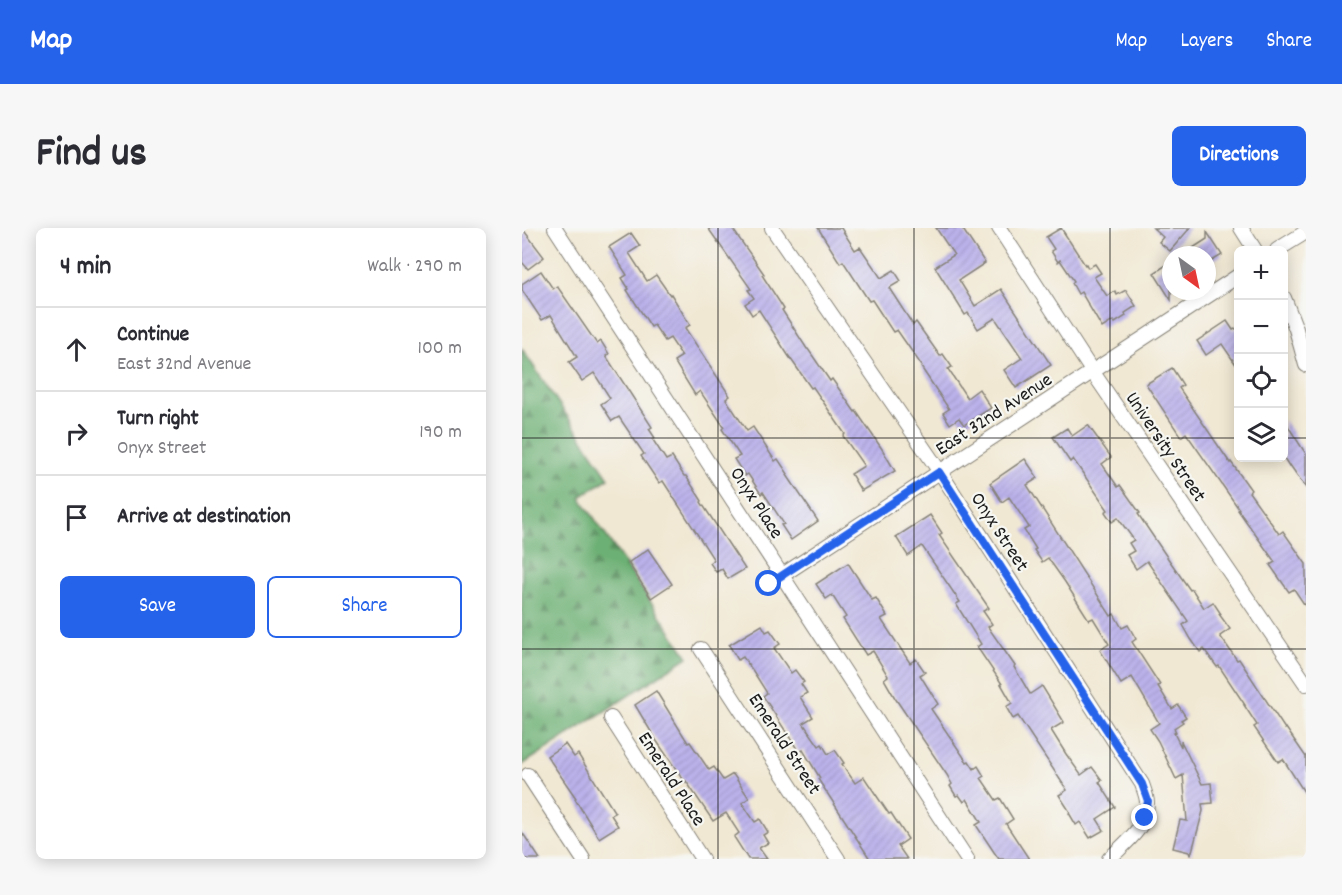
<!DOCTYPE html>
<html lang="en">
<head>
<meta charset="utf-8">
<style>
	:root { --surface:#fff; --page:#f7f7f7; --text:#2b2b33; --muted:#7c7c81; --line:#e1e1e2; --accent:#2563eb }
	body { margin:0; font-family:Dekko,sans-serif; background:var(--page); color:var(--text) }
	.controls { position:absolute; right:18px; top:18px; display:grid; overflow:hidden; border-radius:9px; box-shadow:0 3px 15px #0003 }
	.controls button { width:54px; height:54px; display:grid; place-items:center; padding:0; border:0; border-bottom:2px solid var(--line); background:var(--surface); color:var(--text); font:30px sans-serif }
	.compass { position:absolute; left:640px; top:18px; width:54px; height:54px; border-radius:50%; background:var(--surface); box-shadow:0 3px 15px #0003; rotate:147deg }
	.stop { position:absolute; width:18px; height:18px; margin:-14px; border:4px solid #2563eb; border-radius:50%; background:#fff }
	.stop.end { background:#2563eb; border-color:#fff; box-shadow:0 2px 6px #0008 }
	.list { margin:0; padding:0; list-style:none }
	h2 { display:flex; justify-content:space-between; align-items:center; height:78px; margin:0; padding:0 24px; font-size:26px }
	h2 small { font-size:20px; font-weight:400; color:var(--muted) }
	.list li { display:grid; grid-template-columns:39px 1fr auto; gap:18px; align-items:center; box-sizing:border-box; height:84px; padding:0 24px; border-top:2px solid var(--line) }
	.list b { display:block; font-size:22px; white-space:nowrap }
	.list p { margin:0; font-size:20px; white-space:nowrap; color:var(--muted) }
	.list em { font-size:20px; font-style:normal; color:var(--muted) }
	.actions { display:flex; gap:12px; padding:18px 24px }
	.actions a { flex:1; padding:14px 0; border:2px solid var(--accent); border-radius:9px; text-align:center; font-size:21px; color:var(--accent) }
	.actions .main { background:var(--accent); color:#fff }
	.icon { flex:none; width:33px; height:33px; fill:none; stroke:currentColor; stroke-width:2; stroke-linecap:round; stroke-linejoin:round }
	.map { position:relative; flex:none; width:784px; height:631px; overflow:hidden; border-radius:9px }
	header { display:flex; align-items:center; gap:36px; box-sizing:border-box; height:84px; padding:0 30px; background:var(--accent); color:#fff }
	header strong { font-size:28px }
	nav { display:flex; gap:33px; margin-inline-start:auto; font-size:21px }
	.intro { display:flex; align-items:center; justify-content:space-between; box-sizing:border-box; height:144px; padding:0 36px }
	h1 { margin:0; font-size:42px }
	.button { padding:15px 27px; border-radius:9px; background:var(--accent); color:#fff; font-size:21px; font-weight:700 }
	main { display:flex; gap:36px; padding:0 36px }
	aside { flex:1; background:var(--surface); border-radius:9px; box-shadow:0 3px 15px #0003 }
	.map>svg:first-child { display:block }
</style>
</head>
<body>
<header>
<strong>Map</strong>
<nav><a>Map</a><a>Layers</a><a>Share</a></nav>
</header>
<div class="intro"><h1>Find us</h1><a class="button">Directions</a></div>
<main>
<aside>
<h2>4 min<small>Walk · 290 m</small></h2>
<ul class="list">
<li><svg class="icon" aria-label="ahead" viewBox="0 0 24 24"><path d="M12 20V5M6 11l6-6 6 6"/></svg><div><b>Continue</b><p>East 32nd Avenue</p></div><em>100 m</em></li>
<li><svg class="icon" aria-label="right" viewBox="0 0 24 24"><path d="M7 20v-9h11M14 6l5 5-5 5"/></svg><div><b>Turn right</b><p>Onyx Street</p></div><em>190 m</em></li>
<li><svg class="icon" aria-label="arrive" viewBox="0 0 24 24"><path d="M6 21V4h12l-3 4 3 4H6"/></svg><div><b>Arrive at destination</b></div></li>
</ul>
<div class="actions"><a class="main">Save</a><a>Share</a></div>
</aside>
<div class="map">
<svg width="784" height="631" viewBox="0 0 784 631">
	<defs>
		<pattern id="forest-firs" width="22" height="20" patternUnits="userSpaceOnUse" patternTransform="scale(1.5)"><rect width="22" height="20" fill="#6db074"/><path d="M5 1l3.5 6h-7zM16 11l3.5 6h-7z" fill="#598e5e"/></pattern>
		<pattern id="building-hatch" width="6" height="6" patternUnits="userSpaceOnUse" patternTransform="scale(1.5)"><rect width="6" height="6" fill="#bbb2eb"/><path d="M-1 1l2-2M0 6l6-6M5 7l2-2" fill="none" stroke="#a098c9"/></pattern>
	</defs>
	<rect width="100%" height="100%" fill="#f6f6f2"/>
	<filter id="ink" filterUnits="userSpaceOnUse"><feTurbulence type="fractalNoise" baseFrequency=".0167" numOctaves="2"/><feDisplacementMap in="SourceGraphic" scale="12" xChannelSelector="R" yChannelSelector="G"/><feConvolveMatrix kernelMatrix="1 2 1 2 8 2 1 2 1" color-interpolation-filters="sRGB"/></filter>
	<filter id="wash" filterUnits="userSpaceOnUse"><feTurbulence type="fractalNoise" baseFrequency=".008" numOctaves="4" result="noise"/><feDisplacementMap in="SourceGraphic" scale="24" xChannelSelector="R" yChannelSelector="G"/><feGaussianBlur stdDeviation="1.35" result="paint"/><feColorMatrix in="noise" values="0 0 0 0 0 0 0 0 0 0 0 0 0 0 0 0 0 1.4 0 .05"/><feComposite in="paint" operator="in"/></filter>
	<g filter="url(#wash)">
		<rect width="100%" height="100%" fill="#f1e8d3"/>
		<polygon fill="url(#forest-firs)" stroke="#446648" stroke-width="1.5" points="0,121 87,250 58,269 166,429 0,537"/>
		<g id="blocks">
			<g fill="url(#building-hatch)">
				<polygon points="0,0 22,29 6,41 0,34"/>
				<polygon points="186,0 210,0 242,46 240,47 262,81 260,82 285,121 286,121 308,153 310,151 333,184 334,183 360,221 373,243 339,263 329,246 342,238 321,208 323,206 291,159 289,160 266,127 237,82 230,87 223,76 232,70 226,62 229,61"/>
				<polygon points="296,0 319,0 333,22 338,19 359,50 372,42 379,53 367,60 391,97 394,94 418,128 421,126 430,139 426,141 445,170 457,161 469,180 442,197 437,190 428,196 421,185 427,181 399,139 400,138 375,102 371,104 350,72 347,73 321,33 318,35"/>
				<polygon points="414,0 440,0 463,35 437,52 453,78 479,61 529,137 494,160 482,142 500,130 473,90 456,101 446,85 443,87 413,39 432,27"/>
				<polygon points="539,0 563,37 564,36 566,40 573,36 579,45 572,49 585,68 593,63 595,67 604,62 614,78 603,85 604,88 593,95 591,93 580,100 559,64 556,66 550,55 552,53 538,32 536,34 529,23 532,21 524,9"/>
				<polygon points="631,0 668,0 648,23 637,14 641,9"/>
				<polygon points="685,4 700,27 685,36 685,27 660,27 685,11"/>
				<polygon points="109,5 118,18 107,25 125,53 134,47 148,67 149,66 168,97 163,100 208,168 204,171 225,203 231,199 253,233 256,231 266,246 265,247 296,293 269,312 259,297 262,296 241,264 239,266 226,246 223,248 212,231 218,228 200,201 202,199 178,163 173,167 152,133 160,128 148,110 143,113 132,97 129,99 105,62 107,61 100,50 105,47 87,19"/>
				<polygon points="649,34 649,72 632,45"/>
				<polygon points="19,43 31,61 35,58 75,116 79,113 87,126 84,128 130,199 127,201 133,210 131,212 144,232 150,229 162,248 164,248 180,273 179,274 223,341 206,351 200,341 194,344 188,335 192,332 141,253 137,255 119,228 122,226 97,189 90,193 79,176 88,170 72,145 60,153 47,134 55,129 29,87 20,92 0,62 0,56"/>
				<polygon points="705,93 711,102 717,99 717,141 700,116 684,127 675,113"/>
				<polygon points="650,140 661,157 657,160 708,235 709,234 729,262 727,264 757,306 761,303 784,336 784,379 772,361 767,364 748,337 753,334 716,282 717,281 664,205 659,209 624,156"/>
				<polygon points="762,192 784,226 784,260 768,237 767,238 762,230"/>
				<polygon points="566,197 589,229 580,236 596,259 598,257 618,285 616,286 645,329 668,362 670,361 682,380 691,374 699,386 697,386 708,401 698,408 715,432 717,431 763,501 764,500 784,529 784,567 761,531 756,534 732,499 735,497 722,477 723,477 697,438 695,439 682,421 678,424 669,411 661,397 666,393 625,333 614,341 605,327 612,323 607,315 612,312 596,290 590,294 583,284 586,282 551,231 548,234 531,209 545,200 550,208"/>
				<polygon points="503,231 516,250 505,257 589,388 592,386 600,400 606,397 614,411 610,414 638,457 636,458 650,481 656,477 664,489 659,492 661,494 652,500 654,504 652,505 659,519 659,513 680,556 689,555 691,575 680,576 681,583 669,627 668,627 667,624 651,620 658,592 665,593 661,547 654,551 636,513 628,501 637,495 610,449 599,456 578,422 587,416 571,390 567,392 543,354 526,330 520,334 512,322 514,321 502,302 507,299 487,269 480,274 468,255"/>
				<polygon points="408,287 420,305 417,307 467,380 461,383 470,396 466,399 493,438 492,439 508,466 520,458 542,494 529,502 544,526 559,547 570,539 580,552 577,554 593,579 575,591 582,602 568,610 558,594 554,597 547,585 548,584 537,567 545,562 496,488 491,491 484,479 490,475 479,456 480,456 455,419 459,416 434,376 438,374 400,318 386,328 374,309"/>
				<polygon points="126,321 150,356 129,370 106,335"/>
				<polygon points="326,335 350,372 354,370 365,388 359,391 388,435 394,431 403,444 398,447 416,476 409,481 445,534 447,533 452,541 456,538 462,548 459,550 474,572 478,570 491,591 484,596 507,631 477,631 472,624 454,597 459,594 445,571 442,574 437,567 434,568 428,558 430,556 425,547 373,470 362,451 366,448 351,423 344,427 321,391 324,389 310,367 304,371 294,356"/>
				<polygon points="240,397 244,404 248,402 258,416 252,420 269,445 273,442 282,454 279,456 285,465 278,469 291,489 281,495 297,518 300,516 306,526 313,522 322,535 320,536 333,555 342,549 367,586 369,585 386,611 376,618 385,631 348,631 296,551 298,550 281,522 277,524 241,468 245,465 231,443 221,429 216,432 207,417"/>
				<polygon points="134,463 166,515 168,514 187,542 192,539 201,552 211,546 227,570 220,575 233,594 238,591 246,604 241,607 246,615 237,620 245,631 226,631 212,609 217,605 204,585 191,593 164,553 163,554 134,512 113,477"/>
				<polygon points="43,516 52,529 56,526 93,585 89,587 96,598 77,610 53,571 54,570 25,528"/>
				<polygon points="0,604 18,631 0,631"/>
			</g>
		</g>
	</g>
	<g filter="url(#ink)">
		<use href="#blocks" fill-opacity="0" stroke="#868278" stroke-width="1.5"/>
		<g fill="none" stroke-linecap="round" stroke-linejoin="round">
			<g stroke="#868278" stroke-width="16">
				<g id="street">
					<polyline points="33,0 445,631"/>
					<path d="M250,0L418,244L620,556C622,562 625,569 625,575C625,600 603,615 587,631"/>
					<polyline points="477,0 570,143 784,456"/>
					<polyline points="719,0 733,22"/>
					<polyline points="755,22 784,4"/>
					<polyline points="762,70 774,101 784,137"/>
					<polyline points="247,356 716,48"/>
					<polyline points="179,421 316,631"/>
					<polyline points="89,490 180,631"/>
					<polyline points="6,547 61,631"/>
				</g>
			</g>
			<use href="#street" stroke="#fff" stroke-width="14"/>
		</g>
	</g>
	<g fill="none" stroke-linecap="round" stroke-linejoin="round" filter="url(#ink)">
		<polyline stroke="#2563eb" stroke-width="8" points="247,356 417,244 620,556 626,573 623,590"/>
	</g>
	<path fill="none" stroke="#1c1c1c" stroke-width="1.5" stroke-opacity="0.55" d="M196,0V631M392,0V631M588,0V631M0,210H716M762,210H784M0,421H784"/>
	<g text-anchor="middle" stroke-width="4.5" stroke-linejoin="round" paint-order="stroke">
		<g font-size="20" fill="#1c1c1c" stroke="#f6f6f2">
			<text transform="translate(471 185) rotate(-33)" y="7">East 32nd Avenue</text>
			<text transform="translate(645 218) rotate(56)" y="7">University Street</text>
			<text transform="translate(236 274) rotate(57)" y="7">Onyx Place</text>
			<text transform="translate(479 303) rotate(57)" y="7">Onyx Street</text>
			<text transform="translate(264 515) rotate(57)" y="7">Emerald Street</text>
			<text transform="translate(151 550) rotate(57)" y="7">Emerald Place</text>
		</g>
	</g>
</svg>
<div class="controls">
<button>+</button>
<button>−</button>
<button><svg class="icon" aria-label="locate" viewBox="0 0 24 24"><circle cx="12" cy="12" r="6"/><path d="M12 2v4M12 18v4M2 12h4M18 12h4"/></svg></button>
<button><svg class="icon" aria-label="layers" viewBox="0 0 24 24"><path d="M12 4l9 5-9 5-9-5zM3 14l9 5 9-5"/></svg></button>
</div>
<svg class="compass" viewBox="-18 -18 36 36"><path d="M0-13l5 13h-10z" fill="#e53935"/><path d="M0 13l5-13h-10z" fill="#7c7c81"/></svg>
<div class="stop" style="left:247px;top:356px"></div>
<div class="stop end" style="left:623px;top:590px"></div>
</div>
</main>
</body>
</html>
